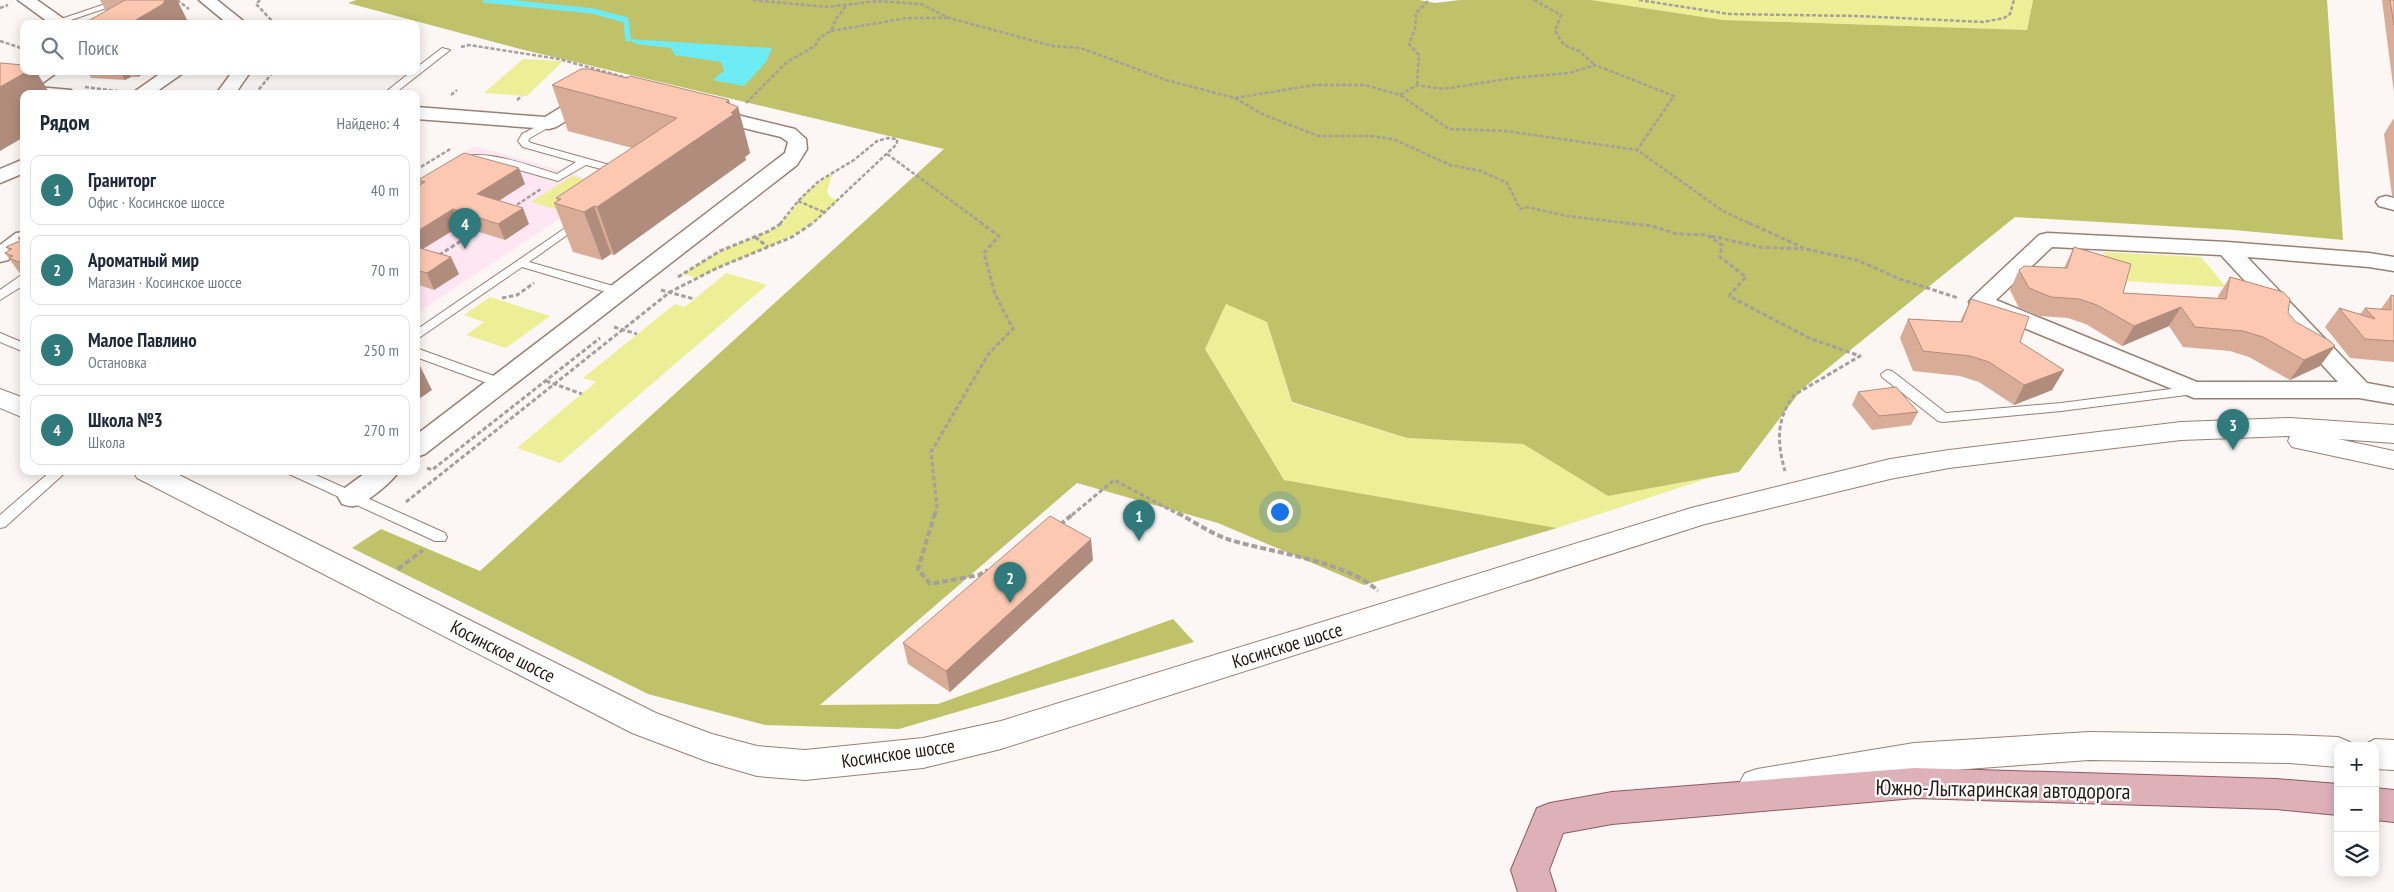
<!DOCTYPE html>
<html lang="ru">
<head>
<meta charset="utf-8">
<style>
	:root { --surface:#fff; --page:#f2f2f3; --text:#1f2937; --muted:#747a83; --line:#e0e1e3; --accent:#307a7c }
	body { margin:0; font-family:"PT Sans Narrow",sans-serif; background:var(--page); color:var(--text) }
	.controls { position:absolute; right:15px; bottom:15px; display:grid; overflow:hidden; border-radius:10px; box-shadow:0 2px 12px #0003 }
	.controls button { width:45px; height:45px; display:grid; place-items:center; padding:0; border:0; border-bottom:1px solid var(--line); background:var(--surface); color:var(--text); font:25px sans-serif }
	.you { position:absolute; left:1279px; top:511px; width:18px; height:18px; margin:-12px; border:4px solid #fff; border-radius:50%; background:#1a73e8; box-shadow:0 0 0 8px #1a73e833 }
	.badge { display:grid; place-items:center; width:32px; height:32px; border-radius:50%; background:var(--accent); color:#fff; font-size:16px; font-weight:700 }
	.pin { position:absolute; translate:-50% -41px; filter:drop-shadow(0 1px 2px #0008) }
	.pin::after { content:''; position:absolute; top:26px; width:18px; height:15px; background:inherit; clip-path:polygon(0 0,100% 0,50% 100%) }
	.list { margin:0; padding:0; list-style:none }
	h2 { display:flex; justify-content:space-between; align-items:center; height:65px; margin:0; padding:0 20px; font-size:21px }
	h2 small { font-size:16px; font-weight:400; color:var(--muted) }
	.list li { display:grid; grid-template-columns:32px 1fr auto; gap:15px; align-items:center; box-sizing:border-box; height:70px; margin:0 10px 10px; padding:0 10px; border:1px solid var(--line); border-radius:10px }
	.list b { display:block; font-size:19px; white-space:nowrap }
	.list p { margin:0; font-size:16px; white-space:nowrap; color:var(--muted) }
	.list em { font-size:16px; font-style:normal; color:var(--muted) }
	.icon { flex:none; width:28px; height:28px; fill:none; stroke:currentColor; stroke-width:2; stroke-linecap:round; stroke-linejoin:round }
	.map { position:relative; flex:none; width:2394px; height:892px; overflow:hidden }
	.search { position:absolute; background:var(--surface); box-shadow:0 2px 12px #0003; left:20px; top:20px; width:400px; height:55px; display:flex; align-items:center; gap:12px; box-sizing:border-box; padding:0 18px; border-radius:10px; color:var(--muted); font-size:19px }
	.panel { position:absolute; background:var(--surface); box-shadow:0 2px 12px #0003; left:20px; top:90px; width:400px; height:385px; border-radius:10px }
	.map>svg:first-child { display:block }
</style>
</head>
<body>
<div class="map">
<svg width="2394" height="892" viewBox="0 0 2394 892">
	<rect width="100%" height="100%" fill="#fcf6f4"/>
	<polygon fill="#fee6f2" points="475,146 611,185 416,314 416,181"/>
	<g fill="#ecef96">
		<polygon points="1591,0 2033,0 2027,30 1723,20"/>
		<polygon points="523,59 563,61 527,96 484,93"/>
		<path d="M833,173L827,191L829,196L838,201C796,243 748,253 697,278L682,274L720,251L769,231L783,222L807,191Z"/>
		<polygon points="572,176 603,184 562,211 531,202"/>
		<polygon points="2103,252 2201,257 2226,287 2124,281"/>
		<polygon points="726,273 767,285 560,463 517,448 596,382 583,378 675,304 685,307"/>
		<polygon points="490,297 550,316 506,348 466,335 484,322 464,315"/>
		<polygon points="1226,304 1267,322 1292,403 1407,438 1523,444 1608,496 1712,477 1557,528 1284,480 1205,349"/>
	</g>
	<polygon fill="#bfc269" points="356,0 1419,0 1435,3 1460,0 1591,0 1723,20 2027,30 2033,0 2327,0 2343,240 2234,230 2015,217 1802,389 1739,472 1608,496 1523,444 1407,438 1292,402 1267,322 1226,304 1205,349 1284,480 1557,528 1364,585 1218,523 1077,483 820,705 938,704 1173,619 1194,642 899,729 765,725 648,694 352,548 381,529 480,571 944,149 524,50 348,3"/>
	<polygon fill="#6eecf5" points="628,39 772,48 766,62 744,86 712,80 724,71 721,62 675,55 671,48 636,44"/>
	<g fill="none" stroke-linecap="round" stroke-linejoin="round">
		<polyline stroke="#6eecf5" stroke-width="5.5" points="485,0 593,11 626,20 628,39"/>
		<g stroke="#998074" stroke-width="2">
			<g id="lane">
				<polygon points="117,0 130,0 62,23 55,21"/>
				<polygon points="442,48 450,50 394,94 383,94 412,71 416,71 416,68"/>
				<path d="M549,120L554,123L553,125L530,138L528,141L531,143L624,169L625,171L620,174L586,165L558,181L488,161L465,163L460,160C477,145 536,168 557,174L576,162L523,147L518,141L522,134Z"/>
				<polygon points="580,218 586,221 584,223 529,262 624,289 626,292 624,295 616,295 522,267 416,340 416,330"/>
				<polygon points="20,276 24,276 24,285 0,300 0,290"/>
				<polygon points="0,333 24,343 24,352 0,342"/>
				<polygon points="416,348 505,380 507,383 500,387 495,386 416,357"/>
				<polygon points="1887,370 1892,371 1946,413 2061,403 2194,386 2201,390 2194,394 2061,411 1943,422 1938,421 1882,377 1881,374"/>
				<polygon points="51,471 67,471 5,527 0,528 0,515"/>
				<polygon points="287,471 307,471 445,533 447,537 445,541 435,541 289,474"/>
			</g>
		</g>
		<g stroke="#998074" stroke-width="3">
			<g id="street">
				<polygon points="18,0 37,0 71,24 51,24"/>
				<polygon points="199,0 217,0 247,24 228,24"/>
				<polygon points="37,71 59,71 37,87 71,90 73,94 24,94 24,97 0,107 0,93"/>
				<polygon points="164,71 186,71 153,94 131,94"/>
				<polygon points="233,71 251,71 235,94 216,94"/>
				<polygon points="593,90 600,92 602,96 600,100 556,127 549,129 416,119 416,107 545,117 586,92"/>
				<polygon points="709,108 795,129 806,139 807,149 797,165 425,454 416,457 416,435 785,153 788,142 781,137 702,118 700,114 702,110"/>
				<polygon points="24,159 24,173 0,183 0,169"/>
				<polygon points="2386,196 2394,198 2394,210 2379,206 2376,202 2379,198"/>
				<polygon points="24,232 24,248 8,260 0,262 0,245 16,233"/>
				<path d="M2047,233L2227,242L2369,253L2394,257V271L2369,267L2247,257L2367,383L2394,388V404L2359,398H2194L1973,307L1969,302L1973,297L2039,235ZM2052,247L2221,255L2338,382H2197L1996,300Z"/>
				<path d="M368,471H399C393,481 366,504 354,506C350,507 346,505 342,504L338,497L342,490Z"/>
			</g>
		</g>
		<g stroke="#998074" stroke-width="2">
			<g id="secondary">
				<polygon points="0,389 24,398 24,418 0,408"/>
				<polygon points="2290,418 2394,425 2394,443 2338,439 2394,451 2394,469 2292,447 2288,441 2290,436 2181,440 1949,468 1890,479 1705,524 1001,749 923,768 805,780 757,776 709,762 632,733 137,478 133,471 171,471 656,713 712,734 757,746 805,750 923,738 1001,721 1691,508 1890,459 1949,450 2181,422"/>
				<polygon points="2089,732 2289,735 2338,737 2350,742 2352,746 2338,746 2338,767 2289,763 2089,760 1914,773 1757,799 1745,795 1739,784 1745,773 1757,769 1914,743"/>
				<polygon points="2375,739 2394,740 2394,770 2375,769 2375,746 2362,746"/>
			</g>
		</g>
		<g stroke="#8f5a61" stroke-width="2">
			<g id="primary">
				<polygon points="1915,768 2276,779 2338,784 2338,815 2276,809 1915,798 1612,824 1563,833 1549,870 1556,892 1518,892 1511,870 1537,808 1550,803 1612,792"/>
				<polygon points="2375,788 2394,790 2394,822 2375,820"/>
			</g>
		</g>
		<g stroke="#a79f9c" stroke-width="2.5" stroke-dasharray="4 2" stroke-linecap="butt">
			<polyline points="177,0 189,9"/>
			<polyline points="260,0 256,4 275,24"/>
			<polyline points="753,0 826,7 878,1 921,4 949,18 1053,46 1081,48 1166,80 1235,98 1314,85 1365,85 1400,95 1449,129 1506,131 1637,150 1723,211 1751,224"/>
			<polyline points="1534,0 1561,15 1555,31 1564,45 1579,51 1595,65"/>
			<polyline points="1639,0 1729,14 1857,16 1983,22 2004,18 2010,14 2014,0"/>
			<polyline points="0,8 8,5"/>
			<polyline points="831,31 907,18 949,18"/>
			<polyline points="0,41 24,49"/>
			<polyline points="461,47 469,45 559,59 631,79"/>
			<polyline points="1417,85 1419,55 1409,44 1415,29 1416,13 1429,0"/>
			<polyline points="85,87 118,91"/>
			<polyline points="255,94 274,71"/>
			<polyline points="451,95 457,90"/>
			<polyline points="1400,95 1417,85 1443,89 1513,78 1569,73 1595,65 1674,96 1637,150"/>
			<polyline points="1235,98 1262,114 1318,136 1370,136 1393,139 1450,165 1481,171 1507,183 1520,209 1527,207 1567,216 1635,224"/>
			<polyline points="517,100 522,96"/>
			<polyline points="746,103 787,62 815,46 820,37 831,31 836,19 846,6"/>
			<polyline points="887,154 983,224"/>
			<polyline points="416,170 452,148"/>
			<polyline points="798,201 826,213"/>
			<polyline points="512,208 541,189"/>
			<polyline points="780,224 798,201 819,181 854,160 877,141 888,138 897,139 897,144 812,224"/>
		</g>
		<g stroke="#a79f9c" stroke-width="3" stroke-dasharray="4.5 2.5" stroke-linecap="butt">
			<path d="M1625,223L1652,226L1677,234L1707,235L1722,245L1720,257L1746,277L1729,296L1809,338L1860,356L1794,395C1776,419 1777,443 1785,471"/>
			<polyline points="1749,223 1806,249 1857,260 1900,279 1958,298"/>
			<polyline points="1711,236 1759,247 1803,249"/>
			<polyline points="755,237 768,247"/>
			<polyline points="439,255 480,229"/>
			<polyline points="678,277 720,251 769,231 782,223"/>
			<polyline points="661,290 694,299"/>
			<polyline points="502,298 517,295 534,283"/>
			<polyline points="614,327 637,334"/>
			<polyline points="546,381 582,394"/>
			<polyline points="427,468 432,470 600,338"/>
			<polyline points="406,502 670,292 717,268 792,237 813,223"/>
			<polyline points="935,515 937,507 931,452 989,353 1013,329 995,294 984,253 999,236 981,223"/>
			<polyline points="1072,515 1114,480 1180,515"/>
		</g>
		<g stroke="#a79f9c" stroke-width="4" stroke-dasharray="6 3" stroke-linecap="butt">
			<polyline points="935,513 918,569 930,584 979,575 988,570"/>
			<path d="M1178,513C1194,522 1212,534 1230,540C1270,552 1349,562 1378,591"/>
			<polyline points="1060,525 1074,513"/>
			<polyline points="398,569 423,550"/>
		</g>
		<use href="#lane" fill="#fff" fill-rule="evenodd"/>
		<use href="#street" fill="#fff" fill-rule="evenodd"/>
		<use href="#secondary" fill="#fff" fill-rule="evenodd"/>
		<use href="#primary" fill="#deb1b9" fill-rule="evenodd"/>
	</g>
	<g fill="#d9ac98">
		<polygon points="100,0 177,0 189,24 106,11"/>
		<polygon points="2382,0 2394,0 2394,93"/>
		<polygon points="87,71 147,71 138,77 131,77 125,80 91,78"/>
		<polygon points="552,85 730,104 738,107 750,153 745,157 746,160 614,255 611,254 602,260 573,252 554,203 558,201 556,198 632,148 568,131"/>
		<polygon points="2394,118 2394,197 2392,196 2384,134"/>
		<polygon points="418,180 525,184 499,201 529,224 505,240 460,226 423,249 459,274 434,290 416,284 416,187 420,184"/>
		<polygon points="24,235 24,279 5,253 9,251 6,247 20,241 18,238"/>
		<polygon points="2074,247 2123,293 2218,298 2218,296 2230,277 2288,313 2296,322 2335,346 2320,366 2290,380 2249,357 2230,351 2183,347 2169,326 2122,346 2086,324 2068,318 2040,316 2019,308 2010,290 2019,270 2064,268"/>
		<polygon points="2391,295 2394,296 2394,362 2350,358 2325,327 2339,308 2360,314 2365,308 2381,309"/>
		<polygon points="1971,299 2020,342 2064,370 2052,390 2014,405 1979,382 1960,376 1913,371 1900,338 1908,319 1960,322"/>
		<polygon points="1858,392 1918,412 1911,425 1872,430 1852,405"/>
		<polygon points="1093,560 950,692 908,664 903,643"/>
	</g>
	<g fill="#b08c7c">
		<polygon points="165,0 177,0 189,24 129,24"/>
		<polygon points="25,71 36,71 50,94 24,94 24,137 0,151 0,87"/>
		<polygon points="119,71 128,71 131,77 125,80"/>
		<polygon points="134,71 147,71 138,77"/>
		<polygon points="729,100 732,112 738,107 750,153 745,157 746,160 614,255 597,207"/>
		<polygon points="519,168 525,184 484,210 477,194"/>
		<polygon points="594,206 611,254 602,260 584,212"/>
		<polygon points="523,208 529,224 505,240 498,224"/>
		<polygon points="453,209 460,226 416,253 416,232"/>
		<polygon points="451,257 459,274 434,290 427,273"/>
		<polygon points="2181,307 2169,326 2122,346 2134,326"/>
		<polygon points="2335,346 2320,366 2290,380 2304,360"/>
		<polygon points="416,358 432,390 416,401"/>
		<polygon points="2064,370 2052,390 2014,405 2024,385"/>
		<polygon points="1091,539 1093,560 950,692 946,671"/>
	</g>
	<g fill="#fcc8b1" stroke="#b08c7c">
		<polygon points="125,0 165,0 163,4 129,24 83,24"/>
		<polygon points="2390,0 2394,0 2394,25"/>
		<polygon points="0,63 24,65 24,71 28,71 0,87"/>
		<polygon points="581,69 589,69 627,78 630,76 729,100 726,102 738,107 731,113 734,114 597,207 594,206 584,212 554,203 561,199 556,198 677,118 552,85"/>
		<polygon points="464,153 519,168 477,194 523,208 498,224 453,209 416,232 416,187 425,182 418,180"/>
		<polygon points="24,235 24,264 9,258 13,256 5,253 12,249 6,247 22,240 18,238"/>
		<polygon points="416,247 451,257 427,273 416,270"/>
		<polygon points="2074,247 2131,264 2123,293 2226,299 2230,277 2283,292 2290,299 2288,313 2296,322 2330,341 2335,346 2304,360 2263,337 2243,331 2195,327 2181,307 2134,326 2097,305 2079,299 2051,297 2029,288 2019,270 2024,266 2067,268"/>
		<polygon points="2391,295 2394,296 2394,341 2365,339 2339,308 2375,319 2365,308 2391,310"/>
		<polygon points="1971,299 2029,317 2020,342 2064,370 2024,385 1989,362 1970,356 1923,351 1908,319 1962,322"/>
		<polygon points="1896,387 1918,412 1879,416 1858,392"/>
		<polygon points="1050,516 1091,539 946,671 903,643"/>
	</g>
	<g text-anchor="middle" stroke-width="4.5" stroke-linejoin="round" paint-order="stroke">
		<g font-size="19" fill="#241a15" stroke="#fff">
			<text transform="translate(1287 645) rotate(-17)" y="7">Косинское шоссе</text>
			<text transform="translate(503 651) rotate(27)" y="7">Косинское шоссе</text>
			<text transform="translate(898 753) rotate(-8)" y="7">Косинское шоссе</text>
		</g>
		<g font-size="22" fill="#241a15" stroke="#fff">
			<text transform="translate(2003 789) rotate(1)" y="8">Южно-Лыткаринская автодорога</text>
		</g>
	</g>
</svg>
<div class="controls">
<button>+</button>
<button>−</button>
<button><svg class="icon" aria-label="layers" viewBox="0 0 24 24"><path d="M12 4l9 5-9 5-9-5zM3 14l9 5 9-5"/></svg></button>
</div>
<div class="you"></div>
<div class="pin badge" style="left:1139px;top:541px">1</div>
<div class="pin badge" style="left:1010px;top:603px">2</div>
<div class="pin badge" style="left:2233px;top:450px">3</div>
<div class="pin badge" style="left:465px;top:249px">4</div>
<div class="search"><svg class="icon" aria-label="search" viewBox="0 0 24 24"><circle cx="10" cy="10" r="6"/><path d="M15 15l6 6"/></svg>Поиск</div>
<section class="panel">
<h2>Рядом<small>Найдено: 4</small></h2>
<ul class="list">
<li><span class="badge">1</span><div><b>Граниторг</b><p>Офис · Косинское шоссе</p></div><em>40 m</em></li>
<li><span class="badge">2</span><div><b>Ароматный мир</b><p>Магазин · Косинское шоссе</p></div><em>70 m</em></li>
<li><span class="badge">3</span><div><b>Малое Павлино</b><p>Остановка</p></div><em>250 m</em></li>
<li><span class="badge">4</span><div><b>Школа №3</b><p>Школа</p></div><em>270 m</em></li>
</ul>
</section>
</div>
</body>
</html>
